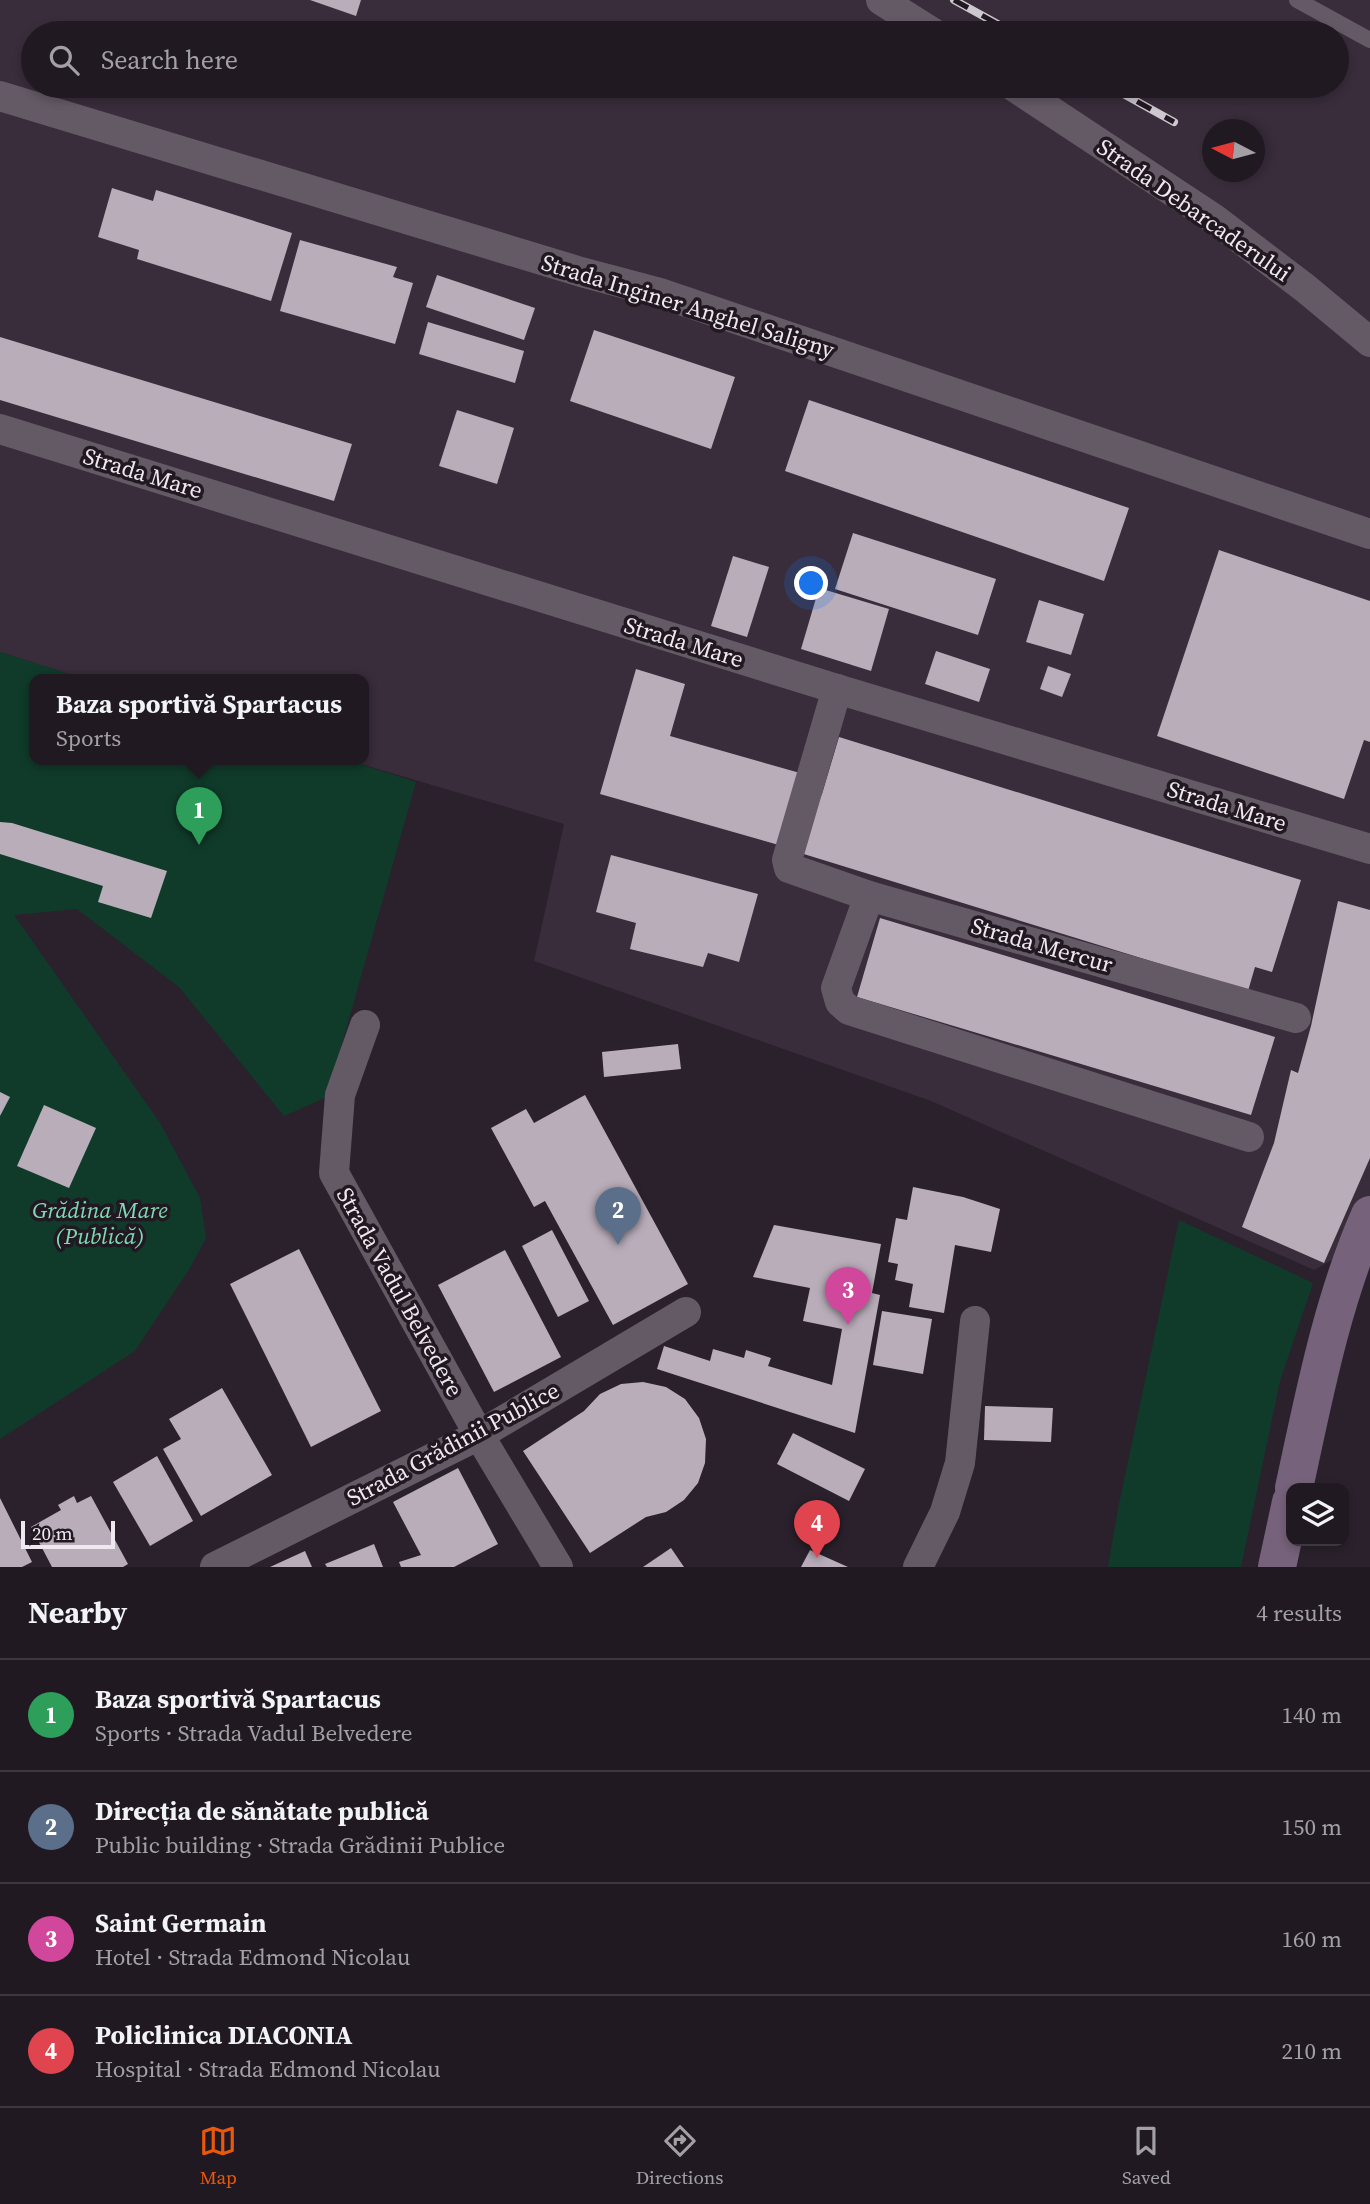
<!DOCTYPE html>
<html lang="en">
<head>
<meta charset="utf-8">
<style>
	:root { --surface:#201921; --page:#28222a; --text:#f1f3f6; --muted:#a2a0a5; --line:#3d383f; --accent:#ea580c }
	body { margin:0; font-family:"Source Serif 4",serif; background:var(--page); color:var(--text) }
	.controls { position:absolute; right:21px; bottom:21px; display:grid; overflow:hidden; border-radius:14px; box-shadow:0 4px 10px #0003 }
	.controls button { width:63px; height:63px; display:grid; place-items:center; padding:0; border:0; border-bottom:2px solid var(--line); background:var(--surface); color:var(--text); font:35px sans-serif }
	.compass { position:absolute; left:1202px; top:119px; width:63px; height:63px; border-radius:50%; background:var(--surface); box-shadow:0 4px 10px #0003; rotate:276deg }
	.scale { position:absolute; left:21px; bottom:18px; width:94px; box-sizing:border-box; padding-left:7px; border:4px solid #eee8ef; border-top:0; font-size:19px; line-height:24px; white-space:nowrap; color:#eee8ef; -webkit-text-stroke:5px #211822; paint-order:stroke }
	.you { position:absolute; left:812px; top:584px; width:24px; height:24px; margin:-18px; border:5px solid #fff; border-radius:50%; background:#1a73e8; box-shadow:0 0 0 10px #1a73e833 }
	.badge { display:grid; place-items:center; width:46px; height:46px; border-radius:50%; background:var(--accent); color:#fff; font-size:23px; font-weight:700 }
	.pin { position:absolute; translate:-50% -58px; filter:drop-shadow(0 2px 4px #0008) }
	.pin::after { content:''; position:absolute; top:37px; width:24px; height:21px; background:inherit; clip-path:polygon(0 0,100% 0,50% 100%) }
	.popup { position:absolute; left:29px; top:674px; width:340px; height:91px; box-sizing:border-box; display:grid; place-content:center; border-radius:14px; background:var(--surface); filter:drop-shadow(0 2px 5px #0005); font-size:23px; white-space:nowrap; color:var(--muted) }
	.popup b { font-size:26px; color:var(--text) }
	.popup::after { content:''; position:absolute; left:50%; top:100%; margin-left:-14px; border:14px solid transparent; border-top-color:var(--surface) }
	.list { margin:0; padding:0; list-style:none }
	h2 { display:flex; justify-content:space-between; align-items:center; height:91px; margin:0; padding:0 28px; font-size:30px }
	h2 small { font-size:23px; font-weight:400; color:var(--muted) }
	.list li { display:grid; grid-template-columns:46px 1fr auto; gap:21px; align-items:center; box-sizing:border-box; height:112px; padding:0 28px; border-top:2px solid var(--line) }
	.list b { display:block; font-size:26px; white-space:nowrap }
	.list p { margin:0; font-size:23px; white-space:nowrap; color:var(--muted) }
	.list em { font-size:23px; font-style:normal; color:var(--muted) }
	.icon { flex:none; width:38px; height:38px; fill:none; stroke:currentColor; stroke-width:2; stroke-linecap:round; stroke-linejoin:round }
	.map { position:relative; flex:none; width:1370px; height:1567px; overflow:hidden }
	.search { position:absolute; background:var(--surface); box-shadow:0 4px 10px #0003; left:21px; right:21px; top:21px; height:77px; display:flex; align-items:center; gap:18px; box-sizing:border-box; padding:0 24px; border-radius:38px; color:var(--muted); font-size:26px }
	.sheet { height:539px; background:var(--surface) }
	nav { display:flex; justify-content:space-around; align-items:center; box-sizing:border-box; height:98px; border-top:2px solid var(--line); background:var(--surface); font-size:19px; color:var(--muted) }
	nav a { display:grid; justify-items:center; gap:4px }
	nav .on { color:var(--accent) }
	.map>svg:first-child { display:block }
</style>
</head>
<body>
<div class="map">
<svg width="1370" height="1567" viewBox="0 0 1370 1567">
	<rect width="100%" height="100%" fill="#2a212c"/>
	<path fill="#392c3b" fill-rule="evenodd" d="M0,0H1370V1239L1314,1270L931,1101L534,961L564,824L344,759H364V679H85L0,652ZM33,33H1337V86H33ZM1212,130H1254V172H1212Z"/>
	<g fill="#103b2b">
		<polygon points="0,652 85,679 34,679 34,759 344,759 416,782 327,1097 284,1116 179,987 77,909 14,915 160,1123 200,1198 206,1238 190,1268 135,1351 0,1439"/>
		<polygon points="1179,1220 1313,1283 1280,1381 1241,1567 1108,1567 1118,1509"/>
	</g>
	<g fill="#b9adba">
		<polygon points="310,0 361,0 356,16"/>
		<polygon points="112,188 153,201 156,190 292,233 271,301 137,259 139,250 98,237"/>
		<polygon points="300,240 397,267 393,277 413,283 395,344 280,311"/>
		<polygon points="437,275 535,308 524,340 426,307"/>
		<polygon points="428,322 524,351 515,383 419,354"/>
		<polygon points="594,330 735,377 711,449 570,401"/>
		<polygon points="0,337 352,444 334,501 0,400"/>
		<polygon points="809,400 1129,508 1104,581 785,471"/>
		<polygon points="457,410 514,428 497,484 439,466"/>
		<polygon points="853,533 996,579 978,635 835,589"/>
		<polygon points="1219,550 1370,601 1370,742 1364,740 1344,799 1157,736"/>
		<polygon points="733,556 769,567 747,637 711,626"/>
		<polygon points="819,588 889,609 871,671 801,649"/>
		<polygon points="1039,600 1084,614 1071,655 1026,642"/>
		<polygon points="936,651 990,669 979,702 925,684"/>
		<polygon points="1048,666 1071,674 1062,697 1040,689"/>
		<polygon points="636,669 685,684 670,736 807,775 786,847 600,794"/>
		<polygon points="839,737 1301,880 1272,972 1255,967 1248,991 794,851 822,794"/>
		<polygon points="0,822 12,823 167,871 151,918 98,902 103,886 0,854"/>
		<polygon points="611,855 758,894 739,962 708,953 703,967 630,949 636,923 596,912"/>
		<polygon points="1338,901 1370,910 1370,1158 1324,1263 1242,1227 1274,1143 1291,1070 1298,1073 1311,1026"/>
		<polygon points="880,918 1275,1037 1251,1115 857,997"/>
		<polygon points="678,1044 681,1069 604,1077 602,1052"/>
		<polygon points="0,1092 10,1097 0,1116"/>
		<polygon points="585,1095 688,1284 613,1325 545,1201 534,1207 491,1128 526,1109 534,1123"/>
		<polygon points="44,1105 96,1128 69,1188 17,1166"/>
		<polygon points="913,1187 963,1197 1000,1209 991,1252 955,1245 944,1313 909,1307 913,1284 895,1280 898,1264 888,1262 896,1218 907,1220"/>
		<polygon points="774,1225 881,1244 872,1293 880,1295 855,1433 657,1369 664,1346 710,1361 713,1349 744,1358 746,1350 771,1358 768,1366 832,1385 842,1329 803,1321 810,1288 753,1277"/>
		<polygon points="552,1230 589,1301 558,1317 522,1246"/>
		<polygon points="299,1249 381,1411 311,1447 230,1284"/>
		<polygon points="505,1250 561,1357 494,1392 438,1285"/>
		<polygon points="882,1311 932,1319 923,1374 873,1365"/>
		<polygon points="643,1382 666,1387 685,1399 699,1418 706,1439 705,1463 698,1483 684,1500 666,1512 646,1517 590,1553 523,1451 584,1411 600,1394 621,1384"/>
		<polygon points="222,1388 272,1475 201,1516 163,1449 181,1439 169,1419"/>
		<polygon points="985,1406 1053,1408 1051,1442 984,1440"/>
		<polygon points="793,1433 865,1469 849,1501 777,1464"/>
		<polygon points="157,1456 193,1521 150,1546 113,1482"/>
		<polygon points="458,1468 498,1544 454,1567 401,1567 399,1562 421,1555 393,1502"/>
		<polygon points="74,1496 77,1503 91,1496 128,1564 123,1567 52,1567 31,1527 61,1510 58,1505"/>
		<polygon points="0,1498 32,1562 22,1567 0,1567"/>
		<polygon points="374,1544 383,1567 327,1567 325,1564"/>
		<polygon points="671,1548 684,1567 643,1567"/>
		<polygon points="810,1550 848,1567 801,1567"/>
		<polygon points="305,1551 312,1567 270,1567"/>
	</g>
	<g fill="none" stroke-linecap="round" stroke-linejoin="round">
		<polyline stroke="#645a66" stroke-width="16" points="1297,0 1370,40"/>
		<g stroke="#645a66" stroke-width="30">
			<polyline points="881,0 933,33"/>
			<polyline points="1013,86 1213,218 1305,288 1370,342"/>
			<polyline points="0,96 581,272 660,293 1370,534"/>
			<polyline points="0,429 837,689 1370,849"/>
			<polyline points="837,689 787,860 789,868 869,896 1296,1018"/>
			<polyline points="869,896 836,988 840,1002 849,1010 1249,1137"/>
			<polyline points="365,1025 340,1095 334,1173 479,1435 558,1567"/>
			<polyline points="215,1567 479,1435 686,1312"/>
			<polyline points="918,1567 945,1512 960,1463 975,1321"/>
		</g>
		<g stroke="#76627a" stroke-width="38">
			<path d="M1294,1488C1314,1396 1332,1301 1370,1215"/>
			<polyline points="1277,1567 1291,1502"/>
		</g>
		<g stroke="#cdc7cf" stroke-width="8">
			<g id="rail">
				<polyline points="954,0 1014,33"/>
				<polyline points="1109,86 1174,122"/>
			</g>
		</g>
		<use href="#rail" stroke="#211822" stroke-width="5" stroke-dasharray="16" stroke-linecap="butt"/>
	</g>
	<g text-anchor="middle" stroke-width="7" stroke-linejoin="round" paint-order="stroke">
		<g font-size="23" fill="#eee8ef" stroke="#211822">
			<text transform="translate(1194 210) rotate(35)" y="8">Strada Debarcaderului</text>
			<text transform="translate(688 306) rotate(17)" y="8">Strada Inginer Anghel Saligny</text>
			<text transform="translate(143 473) rotate(17)" y="8">Strada Mare</text>
			<text transform="translate(684 642) rotate(17)" y="8">Strada Mare</text>
			<text transform="translate(1227 806) rotate(17)" y="8">Strada Mare</text>
			<text transform="translate(1042 945) rotate(16)" y="8">Strada Mercur</text>
			<text transform="translate(400 1292) rotate(61)" y="8">Strada Vadul Belvedere</text>
			<text transform="translate(453 1444) rotate(-28)" y="8">Strada Grădinii Publice</text>
		</g>
		<g font-size="23" font-style="italic" fill="#7fd9b2" stroke="#211822">
			<text x="100" y="1218">Grădina Mare<tspan x="100" dy="26">(Publică)</tspan></text>
		</g>
	</g>
</svg>
<div class="controls">
<button><svg class="icon" aria-label="layers" viewBox="0 0 24 24"><path d="M12 4l9 5-9 5-9-5zM3 14l9 5 9-5"/></svg></button>
</div>
<svg class="compass" viewBox="-18 -18 36 36"><path d="M0-13l5 13h-10z" fill="#e53935"/><path d="M0 13l5-13h-10z" fill="#a2a0a5"/></svg>
<div class="scale">20 m</div>
<div class="you"></div>
<div class="pin badge" style="left:199px;top:845px;background:#2e9e5b">1</div>
<div class="popup"><b>Baza sportivă Spartacus</b>Sports</div>
<div class="pin badge" style="left:618px;top:1245px;background:#5c6f8a">2</div>
<div class="pin badge" style="left:848px;top:1325px;background:#d1479c">3</div>
<div class="pin badge" style="left:817px;top:1558px;background:#e0444e">4</div>
<div class="search"><svg class="icon" aria-label="search" viewBox="0 0 24 24"><circle cx="10" cy="10" r="6"/><path d="M15 15l6 6"/></svg>Search here</div>
</div>
<section class="sheet">
<h2>Nearby<small>4 results</small></h2>
<ul class="list">
<li><span class="badge" style="background:#2e9e5b">1</span><div><b>Baza sportivă Spartacus</b><p>Sports · Strada Vadul Belvedere</p></div><em>140 m</em></li>
<li><span class="badge" style="background:#5c6f8a">2</span><div><b>Direcția de sănătate publică</b><p>Public building · Strada Grădinii Publice</p></div><em>150 m</em></li>
<li><span class="badge" style="background:#d1479c">3</span><div><b>Saint Germain</b><p>Hotel · Strada Edmond Nicolau</p></div><em>160 m</em></li>
<li><span class="badge" style="background:#e0444e">4</span><div><b>Policlinica DIACONIA</b><p>Hospital · Strada Edmond Nicolau</p></div><em>210 m</em></li>
</ul>
</section>
<nav>
<a class="on"><svg class="icon" aria-label="map" viewBox="0 0 24 24"><path d="M3 6l6-2 6 2 6-2v14l-6 2-6-2-6 2zM9 4v14M15 6v14"/></svg>Map</a>
<a><svg class="icon" aria-label="directions" viewBox="0 0 24 24"><path d="M12 3l9 9-9 9-9-9zM9 14v-3h6M13 9l2 2-2 2"/></svg>Directions</a>
<a><svg class="icon" aria-label="saved" viewBox="0 0 24 24"><path d="M7 4h10v16l-5-4-5 4z"/></svg>Saved</a>
</nav>
</body>
</html>
